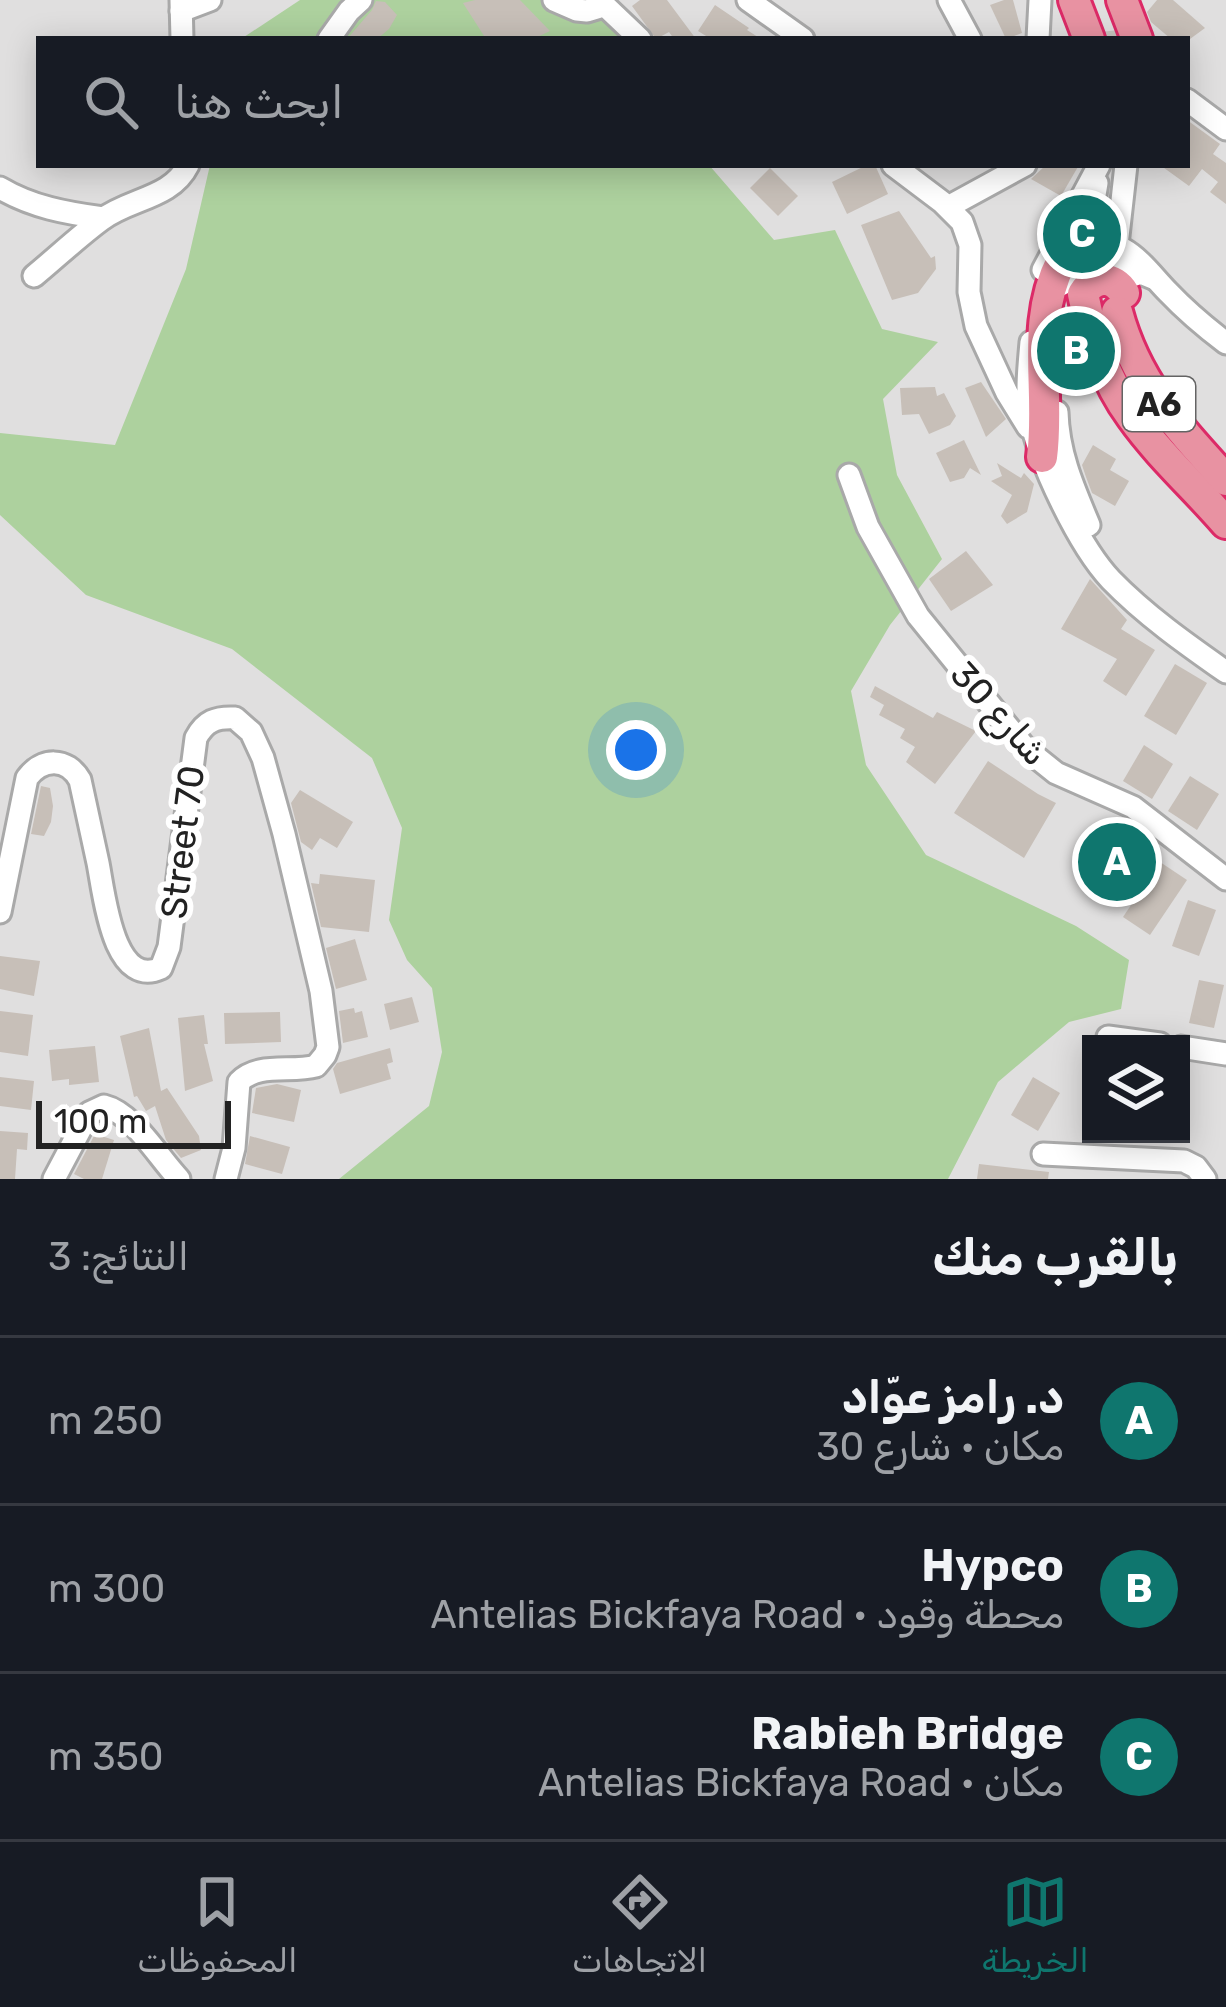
<!DOCTYPE html>
<html lang="ar">
<head>
<meta charset="utf-8">
<style>
	:root { --surface:#171b24; --page:#242831; --text:#f1f3f6; --muted:#9ea1a6; --line:#363941; --accent:#0f766e }
	body { margin:0; font-family:Rubik,"Noto Sans Arabic",sans-serif; background:var(--page); color:var(--text); direction:rtl }
	.controls { position:absolute; right:36px; bottom:36px; display:grid; overflow:hidden; border-radius:0px; box-shadow:0 6px 30px #0003 }
	.controls button { width:108px; height:108px; display:grid; place-items:center; padding:0; border:0; border-bottom:3px solid var(--line); background:var(--surface); color:var(--text); font:60px sans-serif }
	.scale { position:absolute; left:36px; bottom:30px; width:195px; box-sizing:border-box; padding-left:12px; border:6px solid #222; border-top:0; font-size:33px; line-height:42px; white-space:nowrap; color:#222; -webkit-text-stroke:9px #fff; paint-order:stroke }
	.you { position:absolute; left:636px; top:750px; width:42px; height:42px; margin:-30px; border:9px solid #fff; border-radius:50%; background:#1a73e8; box-shadow:0 0 0 18px #1a73e833 }
	.badge { display:grid; place-items:center; width:78px; height:78px; border-radius:50%; background:var(--accent); color:#fff; font-size:39px; font-weight:700 }
	.pin { position:absolute; translate:-50% -50%; border:6px solid #fff; box-shadow:0 3px 12px #0006 }
	.list { margin:0; padding:0; list-style:none }
	h2 { display:flex; justify-content:space-between; align-items:center; height:156px; margin:0; padding:0 48px; font-size:51px }
	h2 small { font-size:39px; font-weight:400; color:var(--muted) }
	.list li { display:grid; grid-template-columns:78px 1fr auto; gap:36px; align-items:center; box-sizing:border-box; height:168px; padding:0 48px; border-top:3px solid var(--line) }
	.list b { display:block; font-size:45px; white-space:nowrap }
	.list p { margin:0; font-size:39px; white-space:nowrap; color:var(--muted) }
	.list em { font-size:39px; font-style:normal; color:var(--muted) }
	.icon { flex:none; width:66px; height:66px; fill:none; stroke:currentColor; stroke-width:2; stroke-linecap:round; stroke-linejoin:round }
	.map { position:relative; flex:none; width:1226px; height:1179px; overflow:hidden; direction:ltr }
	.search { position:absolute; background:var(--surface); box-shadow:0 6px 30px #0003; left:36px; right:36px; top:36px; height:132px; display:flex; align-items:center; gap:30px; box-sizing:border-box; padding:0 42px; border-radius:0px; color:var(--muted); font-size:45px }
	.sheet { height:660px; background:var(--surface) }
	nav { display:flex; justify-content:space-around; align-items:center; box-sizing:border-box; height:168px; border-top:3px solid var(--line); background:var(--surface); font-size:33px; color:var(--muted) }
	nav a { display:grid; justify-items:center; gap:6px }
	nav .on { color:var(--accent) }
	.map>svg:first-child { display:block }
</style>
</head>
<body>
<div class="map">
<svg width="1226" height="1179" viewBox="0 0 1226 1179">
	<rect width="100%" height="100%" fill="#f2efe9"/>
	<path fill="#e0dfdf" fill-rule="evenodd" d="M0,0H1226V1179H0ZM39,39H1187V165H39ZM1091,1044H1181V1134H1091Z"/>
	<g fill="#add19e">
		<polygon points="300,0 597,0 627,39 241,39"/>
		<polygon points="210,165 709,165 774,240 835,230 882,329 938,342 883,399 897,475 942,559 890,625 851,691 866,765 926,855 1076,926 1129,960 1121,1009 1069,1022 998,1082 948,1179 339,1179 429,1106 442,1052 432,988 407,960 389,920 402,828 372,758 232,649 86,595 0,515 0,433 115,445 186,269"/>
	</g>
	<g fill="#c7bfb8">
		<polygon points="475,0 520,0 550,31 533,39 486,39 463,3"/>
		<polygon points="640,0 667,0 696,39 674,39 669,32 656,39 632,6"/>
		<polygon points="1004,0 1013,0 1022,33 1006,39 990,5"/>
		<polygon points="1157,0 1173,0 1205,28 1190,39 1171,39 1151,22 1147,12"/>
		<polygon points="376,1 385,2 397,15 389,29 377,39 347,39 372,10"/>
		<polygon points="715,5 749,28 747,30 761,39 711,39 698,31"/>
		<polygon points="1187,120 1220,144 1213,154 1226,163 1226,204 1210,192 1218,182 1202,169 1189,186 1160,165 1187,165"/>
		<polygon points="867,165 875,165 888,194 847,214 832,182"/>
		<polygon points="1046,165 1079,165 1061,196 1031,179"/>
		<polygon points="770,168 798,196 778,216 750,188"/>
		<polygon points="899,211 931,258 935,256 936,269 918,293 892,300 861,225"/>
		<polygon points="981,382 1006,419 986,437 965,388"/>
		<polygon points="935,387 937,396 944,393 956,416 950,425 929,434 919,414 902,415 900,388"/>
		<polygon points="964,440 981,475 970,468 964,478 950,482 936,453"/>
		<polygon points="1093,445 1116,459 1110,470 1129,481 1115,506 1092,493 1086,477 1082,465"/>
		<polygon points="997,463 1021,478 1024,473 1034,484 1027,512 1007,524 1001,516 1012,495 991,481 1002,476"/>
		<polygon points="966,551 993,585 951,611 929,579"/>
		<polygon points="1090,579 1127,620 1121,629 1155,650 1126,696 1103,681 1117,659 1061,629"/>
		<polygon points="1175,664 1207,683 1176,735 1144,716"/>
		<polygon points="875,686 933,718 937,712 976,731 935,784 906,762 915,747 900,738 905,729 879,715 884,705 870,697"/>
		<polygon points="1144,745 1173,764 1152,799 1123,781"/>
		<polygon points="988,761 1038,794 1056,803 1024,858 954,813"/>
		<polygon points="1190,776 1219,794 1197,830 1168,811"/>
		<polygon points="41,786 50,788 53,806 51,822 44,836 31,834"/>
		<polygon points="300,790 353,822 337,848 320,838 312,850 301,842 291,803"/>
		<polygon points="1123,831 1146,844 1110,893 1090,879"/>
		<polygon points="1160,862 1187,880 1150,935 1123,917"/>
		<polygon points="320,874 375,880 369,932 321,927 311,883 319,884"/>
		<polygon points="1188,900 1216,910 1199,956 1172,946"/>
		<polygon points="355,939 367,980 336,989 326,948"/>
		<polygon points="0,956 40,961 34,996 0,989"/>
		<polygon points="1199,980 1224,985 1214,1028 1189,1023"/>
		<polygon points="412,997 419,1022 390,1030 384,1004"/>
		<polygon points="354,1008 355,1013 362,1011 368,1037 343,1043 339,1011"/>
		<polygon points="0,1011 33,1015 28,1056 0,1052"/>
		<polygon points="280,1012 281,1042 225,1044 224,1013"/>
		<polygon points="204,1015 208,1044 204,1044 213,1081 185,1091 178,1018"/>
		<polygon points="149,1028 161,1091 167,1088 199,1136 201,1150 181,1158 166,1140 155,1106 146,1111 137,1096 134,1097 120,1036"/>
		<polygon points="95,1046 99,1082 69,1085 69,1079 52,1081 49,1050"/>
		<polygon points="390,1048 393,1062 387,1064 391,1079 340,1094 333,1069 337,1063"/>
		<polygon points="0,1077 34,1081 31,1110 0,1106"/>
		<polygon points="1033,1077 1060,1093 1038,1131 1011,1115"/>
		<polygon points="277,1084 301,1090 294,1122 252,1113 256,1088"/>
		<polygon points="0,1131 28,1133 27,1150 17,1149 15,1179 0,1179"/>
		<polygon points="95,1134 114,1140 102,1179 84,1179 74,1174"/>
		<polygon points="250,1136 290,1147 282,1174 245,1164"/>
		<polygon points="979,1164 1049,1172 1048,1179 977,1179"/>
	</g>
	<g fill="none" stroke-linecap="round" stroke-linejoin="round">
		<g stroke="#c8c6c1" stroke-width="30" stroke-dasharray="30 15" stroke-linecap="butt">
			<polyline points="1118,30 1119,39"/>
			<polyline points="1062,260 1097,190"/>
		</g>
		<g stroke="#a9a9a9" stroke-width="27">
			<g id="minor">
				<polyline points="181,0 182,39"/>
				<polyline points="554,0 577,10 587,11 597,8 601,0"/>
				<polyline points="748,0 803,39"/>
				<polyline points="949,0 970,39"/>
				<polyline points="601,2 640,39"/>
				<polyline points="181,11 210,0"/>
				<polyline points="329,39 349,11 361,0"/>
				<polyline points="1038,39 1040,0"/>
				<polyline points="1187,100 1226,129"/>
				<polyline points="893,165 942,202 962,222 970,245 969,292 976,326 1007,393 1028,427"/>
				<polyline points="1126,165 1117,245 1123,279 1141,273 1153,278"/>
				<path d="M0,188C32,207 66,213 103,218"/>
				<polyline points="948,207 1025,165"/>
				<polyline points="1084,259 1097,183"/>
				<polyline points="1043,270 1099,165"/>
				<path d="M34,276C57,257 78,237 101,220C130,198 171,199 188,165"/>
				<path d="M1061,285C1067,272 1073,264 1084,254C1118,225 1146,270 1168,292C1186,311 1205,327 1226,343"/>
				<path d="M1031,342C1029,366 1026,391 1030,415C1038,461 1079,546 1111,580C1145,615 1186,644 1226,672"/>
				<path d="M1057,412C1058,453 1073,487 1089,525"/>
				<polyline points="849,475 868,527 918,616 1026,749 1056,773 1133,807 1226,879"/>
				<path d="M0,912L27,778C42,758 67,757 80,780C86,807 92,835 98,863C104,893 113,990 161,968L169,947L196,738C205,721 216,717 235,718L251,732L263,758L284,834L321,991L328,1047L325,1055L316,1066C291,1073 258,1062 239,1082L234,1148L226,1179"/>
				<polyline points="1108,1037 1160,1044"/>
				<polyline points="1181,1047 1226,1054"/>
				<polyline points="1043,1154 1184,1161 1196,1167 1205,1179"/>
				<path d="M54,1179L89,1113L104,1106C133,1113 158,1157 179,1179"/>
			</g>
		</g>
		<g stroke="#dc2a67" stroke-width="36">
			<g id="highway">
				<polyline points="1074,0 1089,39"/>
				<polyline points="1122,0 1137,39"/>
				<path d="M1124,293C1113,275 1094,276 1083,294C1092,338 1105,380 1132,417C1159,455 1195,487 1226,523"/>
				<path d="M1117,312C1136,383 1178,427 1226,480"/>
				<path d="M1042,457C1051,389 1029,324 1062,260"/>
			</g>
		</g>
		<use href="#minor" stroke="#fff" stroke-width="21"/>
		<use href="#highway" stroke="#e892a2" stroke-width="30"/>
	</g>
	<g text-anchor="middle" stroke-width="12" stroke-linejoin="round" paint-order="stroke">
		<rect fill="#fff" stroke="#646464" stroke-width="3" x="1123" y="377" width="72" height="54" rx="9"/>
		<g font-size="33" font-weight="bold" fill="#222">
			<text x="1159" y="416">A6</text>
		</g>
		<g font-size="36" fill="#222" stroke="#fff">
			<text transform="translate(1000 713) rotate(48)" y="13">شارع 30</text>
			<text transform="translate(182 842) rotate(-83)" y="13">Street 70</text>
		</g>
	</g>
</svg>
<div class="controls">
<button><svg class="icon" aria-label="layers" viewBox="0 0 24 24"><path d="M12 4l9 5-9 5-9-5zM3 14l9 5 9-5"/></svg></button>
</div>
<div class="scale">100 m</div>
<div class="you"></div>
<div class="pin badge" style="left:1117px;top:862px">A</div>
<div class="pin badge" style="left:1076px;top:351px">B</div>
<div class="pin badge" style="left:1082px;top:234px">C</div>
<div class="search"><svg class="icon" aria-label="search" viewBox="0 0 24 24"><circle cx="10" cy="10" r="6"/><path d="M15 15l6 6"/></svg>ابحث هنا</div>
</div>
<section class="sheet">
<h2>بالقرب منك<small>النتائج: 3</small></h2>
<ul class="list">
<li><span class="badge">A</span><div><b>د. رامز عوّاد</b><p>مكان · شارع 30</p></div><em>250 m</em></li>
<li><span class="badge">B</span><div><b>Hypco</b><p>محطة وقود · Antelias Bickfaya Road</p></div><em>300 m</em></li>
<li><span class="badge">C</span><div><b>Rabieh Bridge</b><p>مكان · Antelias Bickfaya Road</p></div><em>350 m</em></li>
</ul>
</section>
<nav>
<a class="on"><svg class="icon" aria-label="map" viewBox="0 0 24 24"><path d="M3 6l6-2 6 2 6-2v14l-6 2-6-2-6 2zM9 4v14M15 6v14"/></svg>الخريطة</a>
<a><svg class="icon" aria-label="directions" viewBox="0 0 24 24"><path d="M12 3l9 9-9 9-9-9zM9 14v-3h6M13 9l2 2-2 2"/></svg>الاتجاهات</a>
<a><svg class="icon" aria-label="saved" viewBox="0 0 24 24"><path d="M7 4h10v16l-5-4-5 4z"/></svg>المحفوظات</a>
</nav>
</body>
</html>
